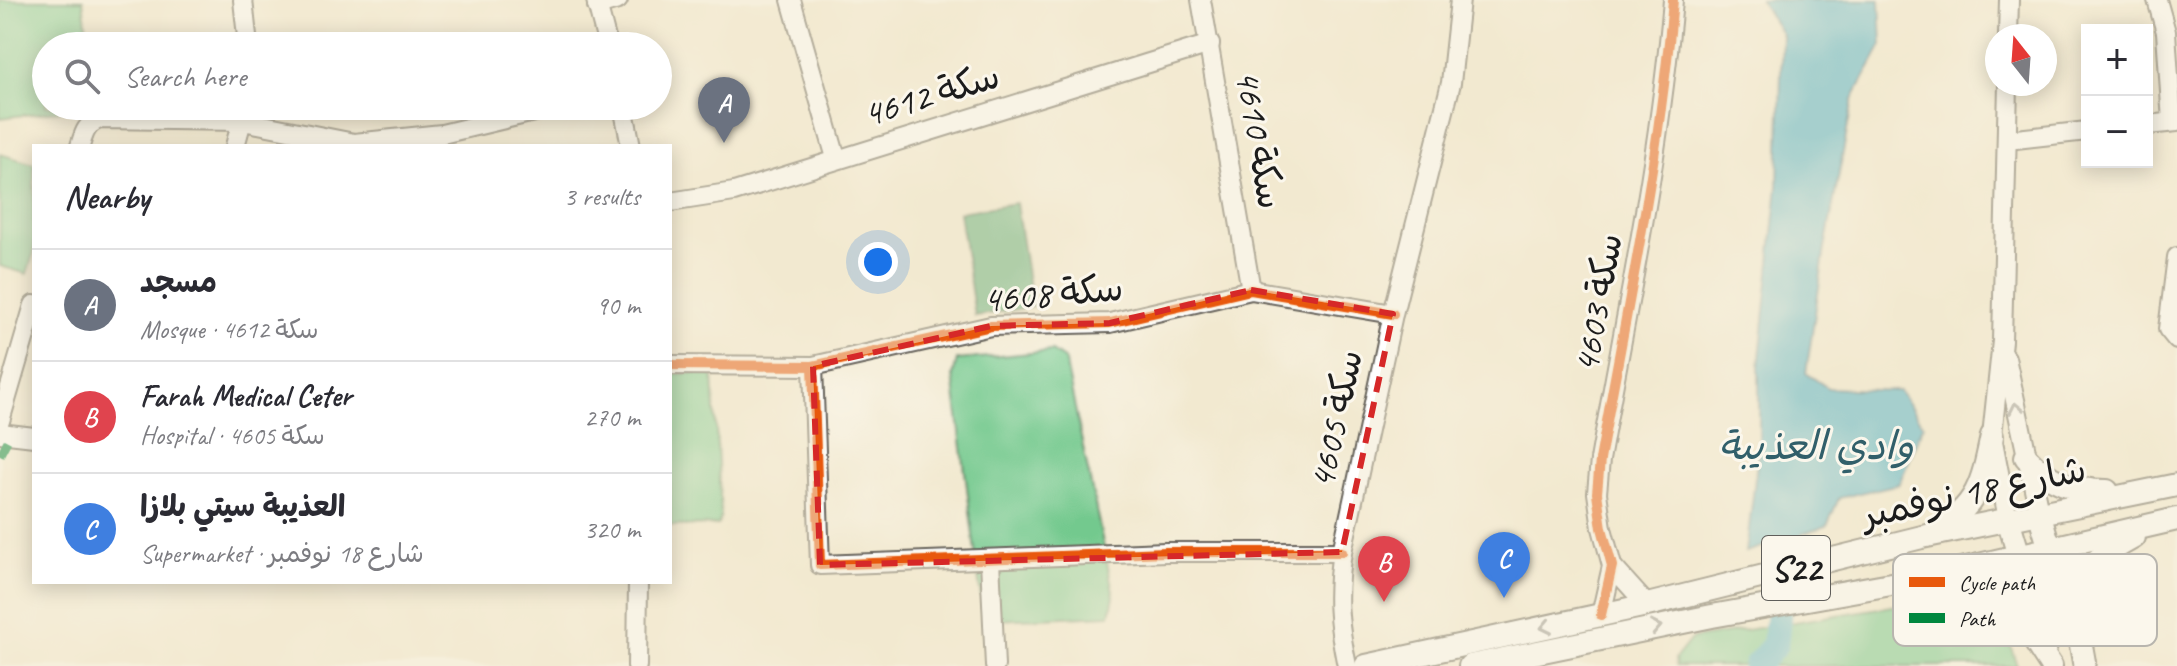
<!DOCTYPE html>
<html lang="en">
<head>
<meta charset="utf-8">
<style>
	:root { --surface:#fff; --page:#f2f2f3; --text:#2b2b33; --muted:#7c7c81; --line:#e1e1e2; --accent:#c8321e }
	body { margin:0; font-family:Caveat,"Playpen Sans Arabic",sans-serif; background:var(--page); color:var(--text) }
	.controls { position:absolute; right:24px; top:24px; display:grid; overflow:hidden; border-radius:0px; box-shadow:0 4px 20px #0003 }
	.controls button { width:72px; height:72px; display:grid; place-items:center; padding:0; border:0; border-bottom:2px solid var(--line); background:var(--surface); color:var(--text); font:40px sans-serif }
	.compass { position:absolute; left:1985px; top:24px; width:72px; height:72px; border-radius:50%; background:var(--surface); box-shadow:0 4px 20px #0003; rotate:343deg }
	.you { position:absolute; left:878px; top:262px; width:28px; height:28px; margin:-20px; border:6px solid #fff; border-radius:50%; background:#1a73e8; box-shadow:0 0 0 12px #1a73e833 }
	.badge { display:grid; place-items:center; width:52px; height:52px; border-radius:50%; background:var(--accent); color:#fff; font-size:26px; font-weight:700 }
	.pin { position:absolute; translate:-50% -66px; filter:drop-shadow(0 2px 4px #0008) }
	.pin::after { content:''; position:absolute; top:42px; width:28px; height:24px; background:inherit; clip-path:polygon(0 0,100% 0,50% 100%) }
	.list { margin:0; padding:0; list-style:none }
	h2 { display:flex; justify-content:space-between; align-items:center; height:104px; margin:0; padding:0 32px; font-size:34px }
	h2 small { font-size:26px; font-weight:400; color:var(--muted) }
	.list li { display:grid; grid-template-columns:52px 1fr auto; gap:24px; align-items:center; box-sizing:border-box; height:112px; padding:0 32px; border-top:2px solid var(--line) }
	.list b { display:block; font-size:30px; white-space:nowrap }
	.list p { margin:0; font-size:26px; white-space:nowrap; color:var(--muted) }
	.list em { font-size:26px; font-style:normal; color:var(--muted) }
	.icon { flex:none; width:44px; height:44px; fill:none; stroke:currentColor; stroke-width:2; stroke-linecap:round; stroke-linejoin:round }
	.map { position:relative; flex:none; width:2177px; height:666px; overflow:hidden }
	.search { position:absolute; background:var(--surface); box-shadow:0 4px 20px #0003; left:32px; top:32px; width:640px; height:88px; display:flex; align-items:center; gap:20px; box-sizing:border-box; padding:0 28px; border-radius:44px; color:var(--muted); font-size:30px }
	.panel { position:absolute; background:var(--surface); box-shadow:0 4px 20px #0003; left:32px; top:144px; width:640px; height:440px; border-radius:0px }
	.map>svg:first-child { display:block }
</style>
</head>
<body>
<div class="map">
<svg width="2177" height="666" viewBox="0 0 2177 666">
	<rect width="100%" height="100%" fill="#fbf7ec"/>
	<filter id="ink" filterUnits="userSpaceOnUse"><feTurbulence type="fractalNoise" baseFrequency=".0125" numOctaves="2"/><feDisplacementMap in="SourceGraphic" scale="16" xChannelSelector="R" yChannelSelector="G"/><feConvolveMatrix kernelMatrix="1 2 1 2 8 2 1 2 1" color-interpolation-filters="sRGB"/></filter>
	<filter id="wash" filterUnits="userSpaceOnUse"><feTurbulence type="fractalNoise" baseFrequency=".006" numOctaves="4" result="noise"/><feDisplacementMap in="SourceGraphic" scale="32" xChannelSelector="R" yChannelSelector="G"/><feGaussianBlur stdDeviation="1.8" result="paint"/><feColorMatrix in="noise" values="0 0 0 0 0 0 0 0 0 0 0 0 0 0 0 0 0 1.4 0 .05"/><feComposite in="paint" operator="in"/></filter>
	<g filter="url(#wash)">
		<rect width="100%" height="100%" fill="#f2e9d0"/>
		<g fill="#73c98e" stroke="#487255" stroke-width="2">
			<polygon points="0,0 83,0 89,46 46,46 46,106 95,106 0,118"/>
			<polygon points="0,154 34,164 34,252 27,274 0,266"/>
			<polygon points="1052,351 1065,360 1114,596 1110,615 994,620 983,615 953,376 957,360"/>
			<polygon points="708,372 713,376 721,516 718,525 670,526 670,374"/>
			<path d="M1959,595C2003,615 2003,621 2017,666H1676L1675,659L1691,639Z"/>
		</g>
		<polygon fill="#5ead79" stroke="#3d644a" stroke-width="2" points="1016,203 1032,307 975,316 959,212"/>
		<polygon fill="#4bb0ca" stroke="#346673" stroke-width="2" points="1760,0 1880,0 1882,45 1853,99 1825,248 1806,373 1828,388 1899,391 1923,425 1899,484 1839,498 1827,526 1746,552 1759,446 1759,367 1778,186 1782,35"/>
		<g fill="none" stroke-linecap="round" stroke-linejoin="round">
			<polyline stroke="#4bb0ca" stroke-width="26" points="1756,666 1775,645 1792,502"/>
		</g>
	</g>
	<g filter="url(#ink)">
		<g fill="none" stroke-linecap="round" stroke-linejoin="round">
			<g stroke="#67645b" stroke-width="22">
				<g id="minor">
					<polyline points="243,0 248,46"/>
					<polyline points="596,0 608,46"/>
					<polyline points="791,0 836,158"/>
					<polyline points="1201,0 1251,290"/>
					<polyline points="2157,0 2166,32 2172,122"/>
					<polyline points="597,6 618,0"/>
					<polyline points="2008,36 2009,0"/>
					<polyline points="2008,84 2002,341 1992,436 2008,519"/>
					<polyline points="623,106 631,146"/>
					<polyline points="2147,125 2177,122"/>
					<polyline points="2007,140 2087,131"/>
					<path d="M80,146C84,133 86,124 100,119L243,121L354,143L442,134L559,106"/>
					<polyline points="235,146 246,106"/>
					<polyline points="670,202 734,192 1210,44"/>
					<polyline points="2177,257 2168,329 2177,340"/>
					<polyline points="2006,358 2039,512"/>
					<polyline points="670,365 813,366 991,326 1110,323 1251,290 1393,314"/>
					<polyline points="813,366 820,565 1166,552 1342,552"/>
					<polyline points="0,421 34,305"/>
					<polyline points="0,433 34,437"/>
					<polyline points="990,560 995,666"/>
					<polyline points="1612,566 1647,605"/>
					<path d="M1601,615L1612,566L1602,528L1597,493L1600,460C1627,308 1660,155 1673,0"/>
					<polyline points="637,666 638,582"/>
					<path d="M1347,666C1338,622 1335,597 1342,552L1393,314L1451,83L1460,0"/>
				</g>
			</g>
			<g stroke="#67645b" stroke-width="26">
				<g id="major">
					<path d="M2026,457C2049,482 2073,491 2107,491"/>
					<polyline points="2039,512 2069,614"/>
					<polyline points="2008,519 2046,646"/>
					<path d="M1937,529C1979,506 1983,479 1992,436"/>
					<path d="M1940,581C2009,586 2016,614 2051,666"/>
					<path d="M2084,662C2071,588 2063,576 2134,537"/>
					<polyline points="1366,666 1647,605 1922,537 2177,485"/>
					<polyline points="1470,666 1712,616 1919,579 2177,519"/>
				</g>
			</g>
			<use href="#minor" stroke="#fff" stroke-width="18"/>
			<use href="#major" stroke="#fff" stroke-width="22"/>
			<polyline stroke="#00873e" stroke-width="8" stroke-dasharray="16 8" stroke-linecap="butt" points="0,455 11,434"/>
			<g stroke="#fbf7ec" stroke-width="15">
				<g id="cycleway">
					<polyline points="670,365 813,366 991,326 1110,323 1251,290 1393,314"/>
					<polyline points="813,366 820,565 1166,552 1342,552"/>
					<path d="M1601,615L1612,566L1602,528L1597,493L1600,460C1627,308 1660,155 1673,0"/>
				</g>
			</g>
			<use href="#cycleway" stroke="#e8590c" stroke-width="10"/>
		</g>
		<defs><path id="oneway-chevron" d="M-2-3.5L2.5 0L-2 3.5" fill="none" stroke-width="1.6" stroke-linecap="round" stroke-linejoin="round" transform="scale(2)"/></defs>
		<g stroke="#999">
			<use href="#oneway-chevron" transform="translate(2016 408) rotate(-102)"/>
			<use href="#oneway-chevron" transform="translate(1546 627) rotate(168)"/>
			<use href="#oneway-chevron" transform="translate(1656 627) rotate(-11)"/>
		</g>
	</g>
	<path d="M0 0H2177V666H0ZM1251,290L1393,314L1342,552L820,565L813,366L991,326L1110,323Z" fill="#f2e9d0" fill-opacity=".55" fill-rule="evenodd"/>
	<path fill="none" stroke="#d62828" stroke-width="6" stroke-dasharray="16 10" stroke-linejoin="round" d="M1251,290L1393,314L1342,552L820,565L813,366L991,326L1110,323Z"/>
	<g text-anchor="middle" stroke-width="6" stroke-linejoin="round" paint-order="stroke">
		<rect fill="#fbf7ec" stroke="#5f5e5a" stroke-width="2" x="1762" y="536" width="68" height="64" rx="6"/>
		<g font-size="36" font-weight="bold" fill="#1c1c1c">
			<text x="1796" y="581">S22</text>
		</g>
		<g font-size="38" fill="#1c1c1c" stroke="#fbf7ec">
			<text transform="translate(931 94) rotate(-17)" y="13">سكة 4612</text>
			<text transform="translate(1260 139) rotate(80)" y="13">سكة 4610</text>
			<text transform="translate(1053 293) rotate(-5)" y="13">سكة 4608</text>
			<text transform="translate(1597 303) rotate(-80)" y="13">سكة 4603</text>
			<text transform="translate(1335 419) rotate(-78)" y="13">سكة 4605</text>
			<text transform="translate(1974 491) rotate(-12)" y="13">شارع 18 نوفمبر</text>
		</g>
		<g font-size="40" font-style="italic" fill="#315f6a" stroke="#fbf7ec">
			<text x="1816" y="459">وادي العذيبة</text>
		</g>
	</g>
	<rect x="1893" y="554" width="264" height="92" rx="12" fill="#fbf7ec" stroke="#b8b5ae" stroke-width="2"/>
	<rect x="1909" y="577" width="36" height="10" fill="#e8590c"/>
	<rect x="1909" y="613" width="36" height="10" fill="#00873e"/>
	<g font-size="22" fill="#1c1c1c">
		<text x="1959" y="590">Cycle path</text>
		<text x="1959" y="626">Path</text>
	</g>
</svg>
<div class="controls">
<button>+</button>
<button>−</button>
</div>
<svg class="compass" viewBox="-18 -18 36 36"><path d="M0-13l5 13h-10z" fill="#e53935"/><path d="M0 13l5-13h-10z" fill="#7c7c81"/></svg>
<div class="you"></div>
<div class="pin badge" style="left:724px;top:143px;background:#6b7280">A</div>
<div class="pin badge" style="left:1384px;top:602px;background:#e0444e">B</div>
<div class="pin badge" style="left:1504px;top:598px;background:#3f7fe0">C</div>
<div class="search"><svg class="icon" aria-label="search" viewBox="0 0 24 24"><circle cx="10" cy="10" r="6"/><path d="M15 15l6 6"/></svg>Search here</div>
<section class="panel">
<h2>Nearby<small>3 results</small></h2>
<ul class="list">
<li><span class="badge" style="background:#6b7280">A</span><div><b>مسجد</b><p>Mosque · سكة 4612</p></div><em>90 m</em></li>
<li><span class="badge" style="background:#e0444e">B</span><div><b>Farah Medical Ceter</b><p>Hospital · سكة 4605</p></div><em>270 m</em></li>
<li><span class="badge" style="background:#3f7fe0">C</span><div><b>العذيبة سيتي بلازا</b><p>Supermarket · شارع 18 نوفمبر</p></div><em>320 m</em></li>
</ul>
</section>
</div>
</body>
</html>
